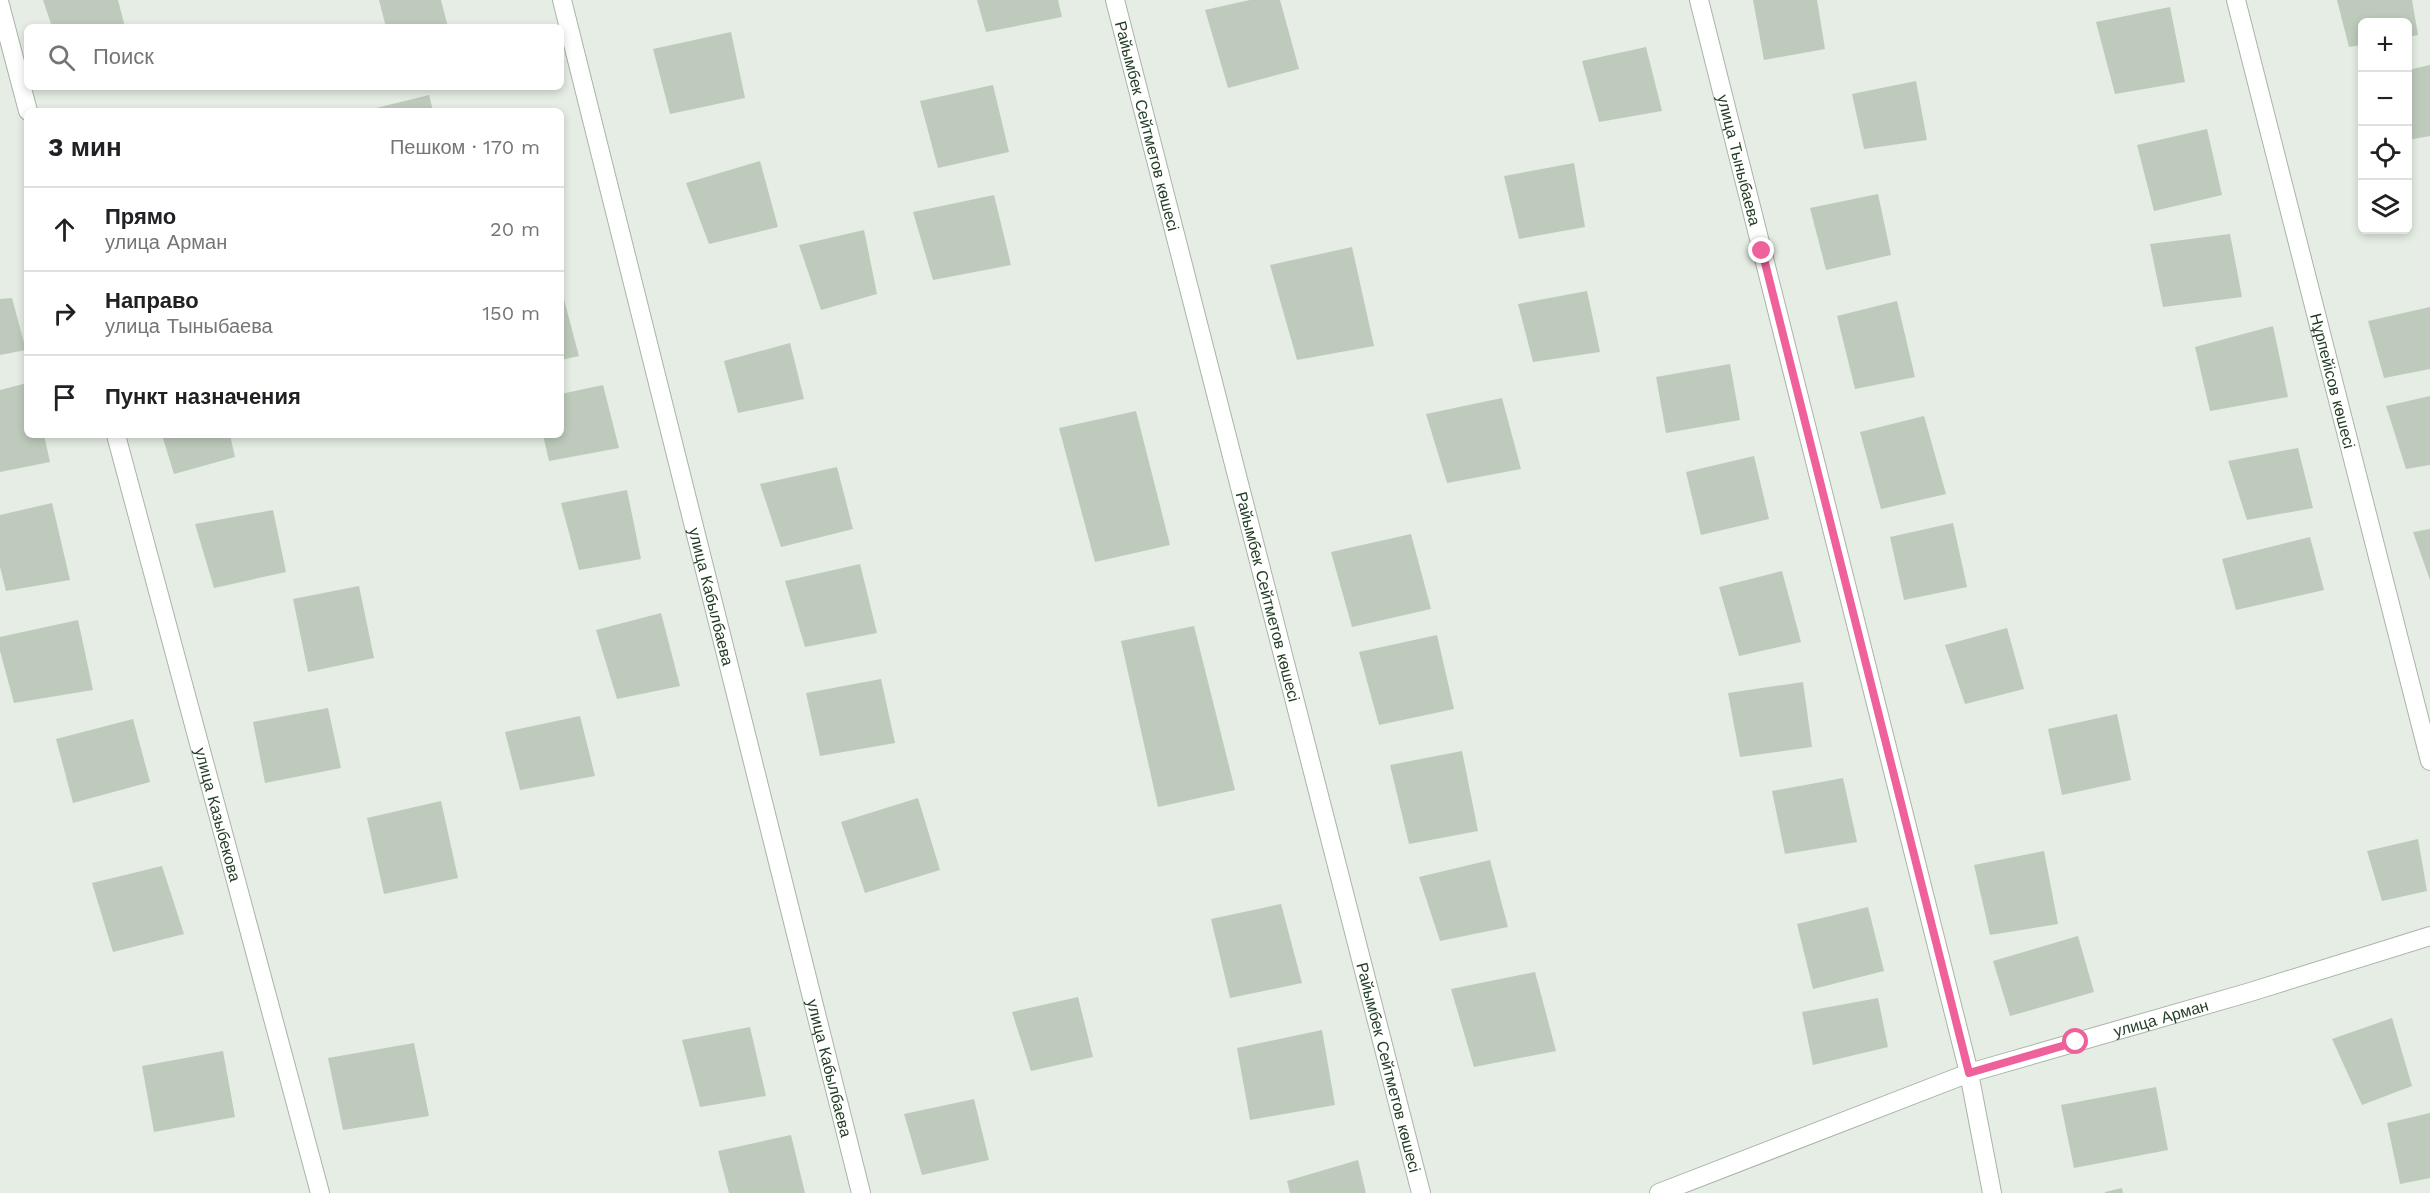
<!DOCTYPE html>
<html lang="ru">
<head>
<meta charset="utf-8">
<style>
	:root { --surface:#fff; --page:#f6f6f6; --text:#202124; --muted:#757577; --line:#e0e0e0 }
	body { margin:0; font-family:"Work Sans",sans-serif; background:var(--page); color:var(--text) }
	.controls { position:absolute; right:18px; top:18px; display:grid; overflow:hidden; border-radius:9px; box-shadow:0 3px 9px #0003 }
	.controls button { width:54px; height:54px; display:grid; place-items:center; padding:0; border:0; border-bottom:2px solid var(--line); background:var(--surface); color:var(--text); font:30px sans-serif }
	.stop { position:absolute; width:18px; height:18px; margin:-14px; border:4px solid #ee619a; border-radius:50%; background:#fff }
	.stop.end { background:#ee619a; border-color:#fff; box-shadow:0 2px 6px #0008 }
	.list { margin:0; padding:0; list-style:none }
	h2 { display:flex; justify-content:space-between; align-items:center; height:78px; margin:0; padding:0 24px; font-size:26px }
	h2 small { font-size:20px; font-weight:400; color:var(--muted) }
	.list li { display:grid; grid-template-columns:39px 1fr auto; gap:18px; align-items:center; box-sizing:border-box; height:84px; padding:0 24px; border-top:2px solid var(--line) }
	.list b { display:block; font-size:22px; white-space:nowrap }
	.list p { margin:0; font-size:20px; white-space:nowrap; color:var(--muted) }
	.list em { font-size:20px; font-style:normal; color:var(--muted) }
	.icon { flex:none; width:33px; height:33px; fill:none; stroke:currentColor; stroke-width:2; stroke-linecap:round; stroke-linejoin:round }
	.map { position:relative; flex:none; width:2430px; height:1193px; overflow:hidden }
	.search { position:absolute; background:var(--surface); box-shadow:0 3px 9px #0003; left:24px; top:24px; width:540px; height:66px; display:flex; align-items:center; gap:15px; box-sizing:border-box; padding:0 21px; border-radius:9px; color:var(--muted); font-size:22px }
	.panel { position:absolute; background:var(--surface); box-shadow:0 3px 9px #0003; left:24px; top:108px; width:540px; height:330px; border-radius:9px }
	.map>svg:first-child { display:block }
</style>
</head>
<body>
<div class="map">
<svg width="2430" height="1193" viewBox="0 0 2430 1193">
	<rect width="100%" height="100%" fill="#e5ede4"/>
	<g fill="#becbbc">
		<polygon points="43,0 118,0 125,27 52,27"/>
		<polygon points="379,0 441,0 448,27 386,27"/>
		<polygon points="977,0 1058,0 1062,17 986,32"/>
		<polygon points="1250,0 1280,0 1299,69 1228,88 1205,10"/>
		<polygon points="1753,0 1817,0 1825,49 1764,60"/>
		<polygon points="2337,0 2412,0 2418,35 2408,37 2408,22 2362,22 2362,45 2349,47"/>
		<polygon points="2170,7 2185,82 2115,94 2096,22"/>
		<polygon points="731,32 745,98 670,114 653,49"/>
		<polygon points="1646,47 1662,111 1599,122 1582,61"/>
		<polygon points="2430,65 2430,136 2408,140 2408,70"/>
		<polygon points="1916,81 1927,140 1864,149 1852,94"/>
		<polygon points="993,85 1009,152 938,168 920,101"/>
		<polygon points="429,95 433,111 368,111 368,110"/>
		<polygon points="2207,129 2222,195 2154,211 2137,145"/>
		<polygon points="760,161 778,227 709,244 686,183"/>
		<polygon points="1574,163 1585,227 1519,239 1504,176"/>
		<polygon points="1878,194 1891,255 1826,270 1810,208"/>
		<polygon points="994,195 1011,265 933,280 913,212"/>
		<polygon points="864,230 877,294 821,310 799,245"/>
		<polygon points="2230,234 2242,297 2163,307 2150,244"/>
		<polygon points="1352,247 1374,346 1297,360 1270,265"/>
		<polygon points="1587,291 1600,352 1533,362 1518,304"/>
		<polygon points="562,292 579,356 561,360 561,293"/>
		<polygon points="12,298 26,350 0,355 0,299"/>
		<polygon points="1897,301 1915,377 1855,389 1837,316"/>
		<polygon points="2430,307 2430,369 2384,378 2368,321"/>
		<polygon points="2273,326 2288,397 2210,411 2195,347"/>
		<polygon points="790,343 804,399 738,413 724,361"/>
		<polygon points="1730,364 1740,420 1666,433 1656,377"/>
		<polygon points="27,383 27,435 44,435 50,462 0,472 0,390"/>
		<polygon points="603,385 619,448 549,461 543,435 561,435 561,394"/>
		<polygon points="2430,396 2430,465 2406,469 2386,406"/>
		<polygon points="1502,398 1521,469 1447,483 1426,414"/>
		<polygon points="1136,411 1170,545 1095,562 1059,428"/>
		<polygon points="1924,416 1946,494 1881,509 1860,432"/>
		<polygon points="162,435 230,435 235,457 174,474"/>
		<polygon points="2298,448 2313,508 2247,520 2228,461"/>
		<polygon points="1754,456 1769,519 1701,535 1686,472"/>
		<polygon points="837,467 853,529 781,547 760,484"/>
		<polygon points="627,490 641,559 579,570 561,503"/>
		<polygon points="52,503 70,580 6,591 0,567 0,515"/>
		<polygon points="273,510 286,572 214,588 195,524"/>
		<polygon points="1953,523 1967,587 1904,600 1890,537"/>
		<polygon points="2430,529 2430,580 2413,532"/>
		<polygon points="1411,534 1431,609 1352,627 1331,552"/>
		<polygon points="2310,537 2324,590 2236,610 2222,559"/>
		<polygon points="860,564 877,633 805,647 785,581"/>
		<polygon points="1782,571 1801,642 1739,656 1719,587"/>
		<polygon points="359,586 374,658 308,672 293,599"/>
		<polygon points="661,613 680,686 617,699 596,630"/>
		<polygon points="78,620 93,690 14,703 0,651 0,637"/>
		<polygon points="1194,626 1235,790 1158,807 1121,641"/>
		<polygon points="2007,628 2024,689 1965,704 1945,645"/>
		<polygon points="1437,635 1454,709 1379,725 1359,652"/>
		<polygon points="881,679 895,743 820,756 806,693"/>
		<polygon points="1803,682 1812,747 1740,757 1728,693"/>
		<polygon points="328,708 341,768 265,783 253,722"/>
		<polygon points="2117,714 2131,780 2062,795 2048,729"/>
		<polygon points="580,716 595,776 520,790 505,732"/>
		<polygon points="133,719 150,782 73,803 56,739"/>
		<polygon points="1462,751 1478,831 1409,844 1390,765"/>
		<polygon points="1843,778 1857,842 1785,854 1772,791"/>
		<polygon points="918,798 940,870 865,893 841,822"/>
		<polygon points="441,801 458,878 384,894 367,818"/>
		<polygon points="2418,839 2427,891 2382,901 2367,851"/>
		<polygon points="2044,851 2058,924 1990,935 1974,865"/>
		<polygon points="1490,860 1508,927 1440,941 1419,877"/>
		<polygon points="162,866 184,934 113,952 92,883"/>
		<polygon points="1281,904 1302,983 1230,998 1211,919"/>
		<polygon points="1868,907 1884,971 1813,989 1797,924"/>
		<polygon points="2078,936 2094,992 2010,1016 1993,961"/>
		<polygon points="1535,972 1556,1051 1474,1067 1451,989"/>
		<polygon points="1078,997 1093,1057 1031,1071 1012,1012"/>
		<polygon points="1878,998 1888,1047 1813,1065 1802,1012"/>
		<polygon points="2392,1018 2412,1086 2362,1105 2332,1039"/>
		<polygon points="750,1027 766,1096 700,1107 682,1040"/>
		<polygon points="1322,1030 1335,1105 1250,1120 1237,1048"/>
		<polygon points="414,1043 429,1116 343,1130 328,1058"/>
		<polygon points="223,1051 235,1117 154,1132 142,1066"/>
		<polygon points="2156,1087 2168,1150 2074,1168 2061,1105"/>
		<polygon points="974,1099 989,1160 922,1175 904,1114"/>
		<polygon points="2430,1113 2430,1178 2400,1184 2387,1123"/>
		<polygon points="791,1135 805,1193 729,1193 718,1151"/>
		<polygon points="1358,1160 1366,1193 1290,1193 1287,1181"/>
		<polygon points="2122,1188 2123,1193 2105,1193 2105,1192"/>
	</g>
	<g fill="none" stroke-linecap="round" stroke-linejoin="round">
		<g stroke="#a7b5a7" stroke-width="20">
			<g id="minor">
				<path id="s1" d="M562,0L861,1193"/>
				<path id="s2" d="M1115,0L1421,1193"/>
				<path id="s3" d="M1699,0L1969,1073L1992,1193"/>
				<path id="s4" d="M2236,0L2430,761"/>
				<polyline points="0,5 28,111"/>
				<path id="s5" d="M116,435L320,1193"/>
			</g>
		</g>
		<g stroke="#a7b5a7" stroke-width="20">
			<g id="tertiary">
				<path id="s6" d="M1659,1193L1969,1073L2247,993L2430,936"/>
			</g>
		</g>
		<use href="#minor" stroke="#fff" stroke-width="18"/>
		<use href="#tertiary" stroke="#fff" stroke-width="18"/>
	</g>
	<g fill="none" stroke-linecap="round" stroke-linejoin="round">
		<polyline stroke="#ee619a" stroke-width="8" points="1762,251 1969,1073 2076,1042"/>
	</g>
	<g text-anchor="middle" stroke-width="4.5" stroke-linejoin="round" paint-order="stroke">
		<g font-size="16" fill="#243e26" stroke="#f5f9f5">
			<text dy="6" stroke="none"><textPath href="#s2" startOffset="130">Райымбек Сейтметов көшесі</textPath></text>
			<text dy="6" stroke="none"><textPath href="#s3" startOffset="165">улица Тыныбаева</textPath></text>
			<text dy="6" stroke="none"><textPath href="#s4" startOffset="393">Нұрпейісов көшесі</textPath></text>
			<text dy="6" stroke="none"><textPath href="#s2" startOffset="616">Райымбек Сейтметов көшесі</textPath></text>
			<text dy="6" stroke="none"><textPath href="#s1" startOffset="615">улица Кабылбаева</textPath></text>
			<text dy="6" stroke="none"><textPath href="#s5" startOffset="393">улица Казыбекова</textPath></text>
			<text dy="6" stroke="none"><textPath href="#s6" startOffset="532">улица Арман</textPath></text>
			<text dy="6" stroke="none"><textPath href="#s2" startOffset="1102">Райымбек Сейтметов көшесі</textPath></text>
			<text dy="6" stroke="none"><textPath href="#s1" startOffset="1101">улица Кабылбаева</textPath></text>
		</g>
	</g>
</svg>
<div class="controls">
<button>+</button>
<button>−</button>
<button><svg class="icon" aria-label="locate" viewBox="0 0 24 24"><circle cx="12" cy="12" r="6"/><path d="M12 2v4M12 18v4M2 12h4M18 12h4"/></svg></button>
<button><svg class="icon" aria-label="layers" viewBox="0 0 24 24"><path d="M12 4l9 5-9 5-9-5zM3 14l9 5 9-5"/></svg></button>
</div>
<div class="stop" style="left:2076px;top:1042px"></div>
<div class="stop end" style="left:1762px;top:251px"></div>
<div class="search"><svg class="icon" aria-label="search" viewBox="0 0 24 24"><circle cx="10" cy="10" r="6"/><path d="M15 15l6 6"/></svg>Поиск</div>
<section class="panel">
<h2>3 мин<small>Пешком · 170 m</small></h2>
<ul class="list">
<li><svg class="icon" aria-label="ahead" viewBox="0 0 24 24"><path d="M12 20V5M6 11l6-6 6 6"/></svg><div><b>Прямо</b><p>улица Арман</p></div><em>20 m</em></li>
<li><svg class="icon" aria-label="right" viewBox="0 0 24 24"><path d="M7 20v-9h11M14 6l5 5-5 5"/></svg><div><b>Направо</b><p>улица Тыныбаева</p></div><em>150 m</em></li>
<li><svg class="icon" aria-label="arrive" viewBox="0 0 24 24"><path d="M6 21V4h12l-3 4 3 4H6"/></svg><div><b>Пункт назначения</b></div></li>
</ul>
</section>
</div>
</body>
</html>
